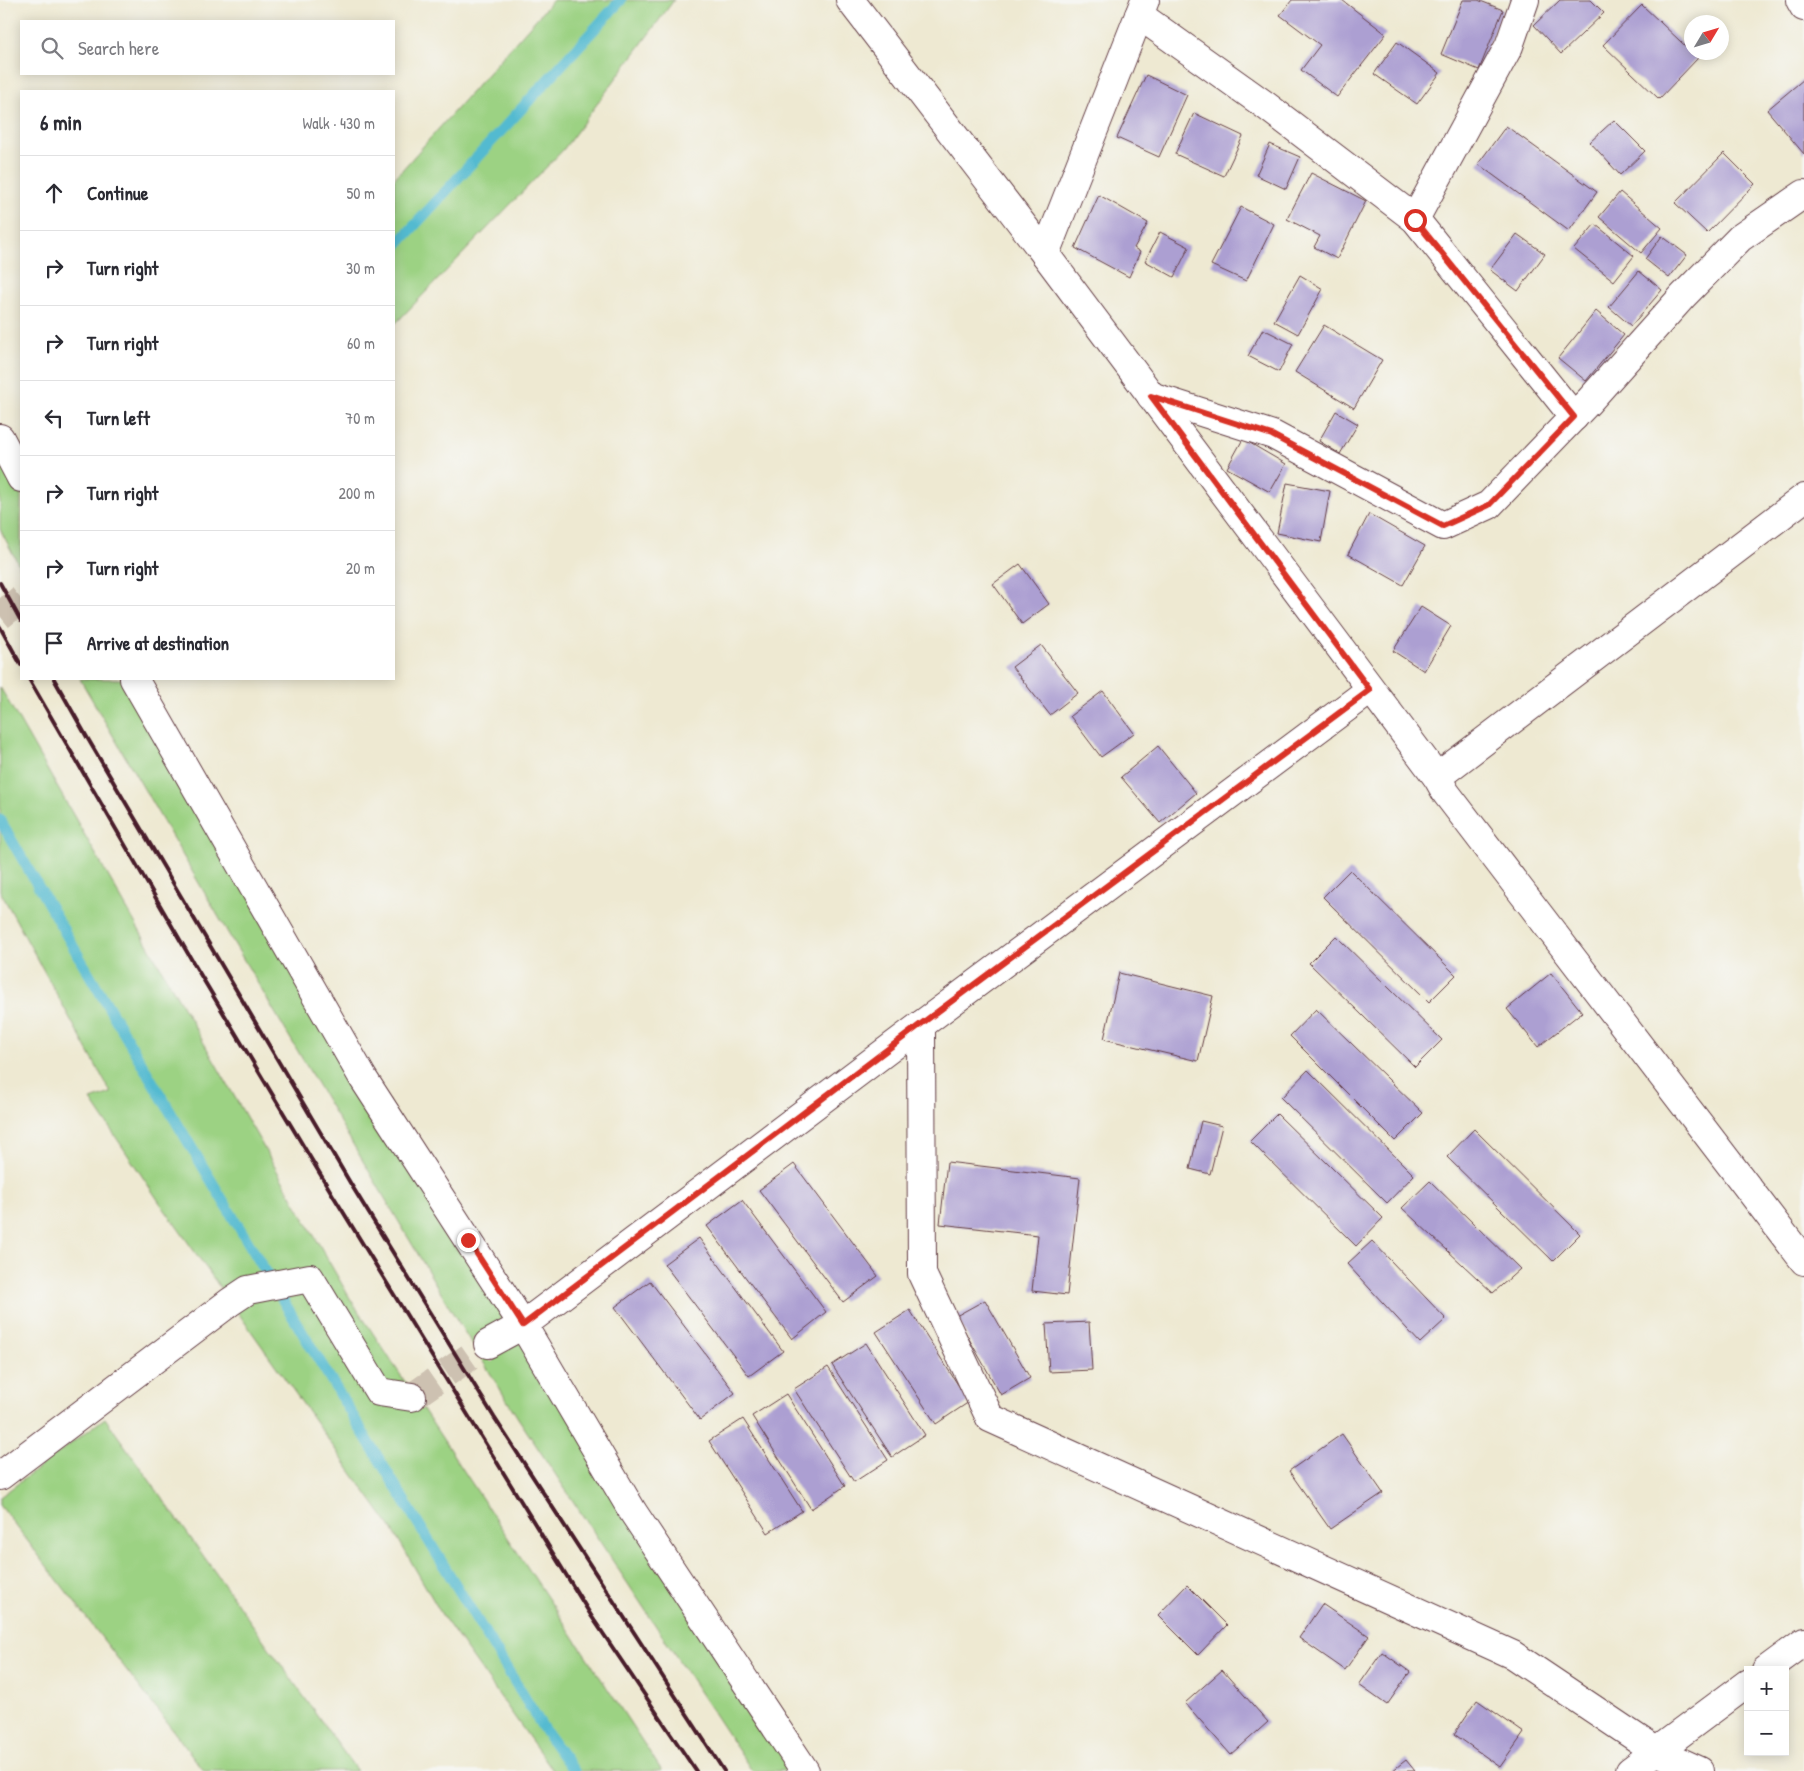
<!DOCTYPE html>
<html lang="en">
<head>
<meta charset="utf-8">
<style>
	:root { --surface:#fff; --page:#f2f2f3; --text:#2b2b33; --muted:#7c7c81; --line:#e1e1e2 }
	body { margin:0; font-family:"Patrick Hand",sans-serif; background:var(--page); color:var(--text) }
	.controls { position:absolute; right:15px; bottom:15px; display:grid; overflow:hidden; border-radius:0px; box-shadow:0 2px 12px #0003 }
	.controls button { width:45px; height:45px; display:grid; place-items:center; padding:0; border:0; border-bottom:1px solid var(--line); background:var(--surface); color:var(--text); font:25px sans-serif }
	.compass { position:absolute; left:1684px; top:15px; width:45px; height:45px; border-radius:50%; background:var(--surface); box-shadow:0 2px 12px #0003; rotate:52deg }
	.stop { position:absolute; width:15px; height:15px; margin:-11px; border:4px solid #d93025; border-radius:50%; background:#fff }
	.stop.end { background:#d93025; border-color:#fff; box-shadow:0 1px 5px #0008 }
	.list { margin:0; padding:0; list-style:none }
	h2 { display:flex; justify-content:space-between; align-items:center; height:65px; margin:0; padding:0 20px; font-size:21px }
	h2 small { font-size:16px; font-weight:400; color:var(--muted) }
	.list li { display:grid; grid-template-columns:32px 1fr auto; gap:15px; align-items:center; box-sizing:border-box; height:75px; padding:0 20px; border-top:1px solid var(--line) }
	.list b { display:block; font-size:19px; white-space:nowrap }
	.list em { font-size:16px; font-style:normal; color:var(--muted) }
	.icon { flex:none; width:28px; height:28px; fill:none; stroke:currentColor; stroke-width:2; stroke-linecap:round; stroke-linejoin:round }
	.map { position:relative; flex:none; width:1804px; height:1771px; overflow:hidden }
	.search { position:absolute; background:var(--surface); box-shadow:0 2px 12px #0003; left:20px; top:20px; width:375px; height:55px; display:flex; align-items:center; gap:12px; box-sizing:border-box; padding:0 18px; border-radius:0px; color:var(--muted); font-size:19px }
	.panel { position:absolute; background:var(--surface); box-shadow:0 2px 12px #0003; left:20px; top:90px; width:375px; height:590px; border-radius:0px }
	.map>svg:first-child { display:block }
</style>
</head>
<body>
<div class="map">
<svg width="1804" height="1771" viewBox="0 0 1804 1771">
	<rect width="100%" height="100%" fill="#f6f6f2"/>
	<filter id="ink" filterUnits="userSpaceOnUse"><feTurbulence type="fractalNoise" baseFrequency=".02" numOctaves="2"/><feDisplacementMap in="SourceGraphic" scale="10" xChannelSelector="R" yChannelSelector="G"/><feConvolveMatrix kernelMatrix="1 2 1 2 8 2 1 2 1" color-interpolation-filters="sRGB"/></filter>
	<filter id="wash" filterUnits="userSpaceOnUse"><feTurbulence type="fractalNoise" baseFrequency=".0096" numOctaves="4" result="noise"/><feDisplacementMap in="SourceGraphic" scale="20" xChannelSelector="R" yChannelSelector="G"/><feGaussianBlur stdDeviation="1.12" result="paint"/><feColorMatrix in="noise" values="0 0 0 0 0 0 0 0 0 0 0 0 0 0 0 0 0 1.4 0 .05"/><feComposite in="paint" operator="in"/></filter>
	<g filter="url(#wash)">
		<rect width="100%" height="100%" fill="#eee9d2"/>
		<g fill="#9cd283" stroke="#737857">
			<polygon points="553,0 674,0 563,150 394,325 394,179"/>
			<polygon points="0,435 21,473 21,569 0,529"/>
			<polygon points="80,679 136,679 232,850 805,1771 752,1771 518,1418 454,1315 235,945"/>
			<polygon points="0,687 351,1300 662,1771 553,1771 442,1615 394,1532 160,1203 91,1100 111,1093 0,891"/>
			<polygon points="105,1418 357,1771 204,1771 0,1505 0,1497"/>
		</g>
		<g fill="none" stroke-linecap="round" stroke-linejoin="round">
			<g stroke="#52bad0" stroke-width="11">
				<polyline points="394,248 621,0"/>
				<path d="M0,820C176,1127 360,1429 545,1731L574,1771"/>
			</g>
		</g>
		<g id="blocks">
			<g fill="#ac9fd2">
				<polygon points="1292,0 1342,0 1386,34 1337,97 1301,70 1320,45 1280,15"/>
				<polygon points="1463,0 1478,0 1503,10 1479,70 1441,54"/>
				<polygon points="1560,0 1591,0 1604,13 1561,54 1534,25"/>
				<polygon points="1642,5 1698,58 1659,99 1603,45"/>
				<polygon points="1397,42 1440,73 1417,104 1374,74"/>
				<polygon points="1146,75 1187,95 1159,157 1117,138"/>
				<polygon points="1804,79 1804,154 1767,110"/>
				<polygon points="1194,113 1243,136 1224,176 1175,154"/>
				<polygon points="1614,120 1645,151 1620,175 1590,142"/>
				<polygon points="1506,126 1597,192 1569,231 1478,164"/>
				<polygon points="1270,144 1300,157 1286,189 1256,175"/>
				<polygon points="1724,153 1755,184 1707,233 1675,203"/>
				<polygon points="1311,173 1366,201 1337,259 1314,247 1320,236 1287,219"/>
				<polygon points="1620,192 1662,228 1641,253 1599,217"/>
				<polygon points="1099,195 1148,223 1134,248 1140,252 1129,277 1075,248"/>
				<polygon points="1241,207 1274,224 1246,281 1211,265"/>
				<polygon points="1595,224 1634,256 1614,281 1574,249"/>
				<polygon points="1160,232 1189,247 1174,277 1145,261"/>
				<polygon points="1517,234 1545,254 1518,291 1490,270"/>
				<polygon points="1662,236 1687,255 1669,278 1645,259"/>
				<polygon points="1639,271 1662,290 1631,326 1609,307"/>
				<polygon points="1300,275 1323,289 1298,334 1274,321"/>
				<polygon points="1596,311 1624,335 1586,381 1558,358"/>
				<polygon points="1324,325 1382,360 1354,408 1295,372"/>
				<polygon points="1263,329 1293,344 1279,372 1248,356"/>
				<polygon points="1336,411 1358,424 1340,454 1319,441"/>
				<polygon points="1243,439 1286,464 1270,492 1227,468"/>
				<polygon points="1287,483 1330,491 1321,542 1277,533"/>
				<polygon points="1369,514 1425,546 1403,585 1348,554"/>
				<polygon points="1020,564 1049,604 1022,624 993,584"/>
				<polygon points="1421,607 1451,626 1424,671 1393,651"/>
				<polygon points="1041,645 1078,693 1050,715 1012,667"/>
				<polygon points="1103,691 1134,733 1101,757 1070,716"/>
				<polygon points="1158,746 1196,793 1160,823 1121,777"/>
				<polygon points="1350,870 1456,975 1429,1002 1323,897"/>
				<polygon points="1336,936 1442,1040 1415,1067 1309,963"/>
				<polygon points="1119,973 1213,996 1198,1061 1104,1039"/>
				<polygon points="1551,973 1582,1012 1538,1047 1507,1009"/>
				<polygon points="1316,1009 1423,1113 1395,1141 1290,1036"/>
				<polygon points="1308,1070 1414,1175 1387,1203 1281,1098"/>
				<polygon points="1277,1114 1383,1218 1356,1246 1250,1141"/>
				<polygon points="1201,1121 1222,1126 1210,1174 1190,1169"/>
				<polygon points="1474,1129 1580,1234 1553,1261 1447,1157"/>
				<polygon points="947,1162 1080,1178 1067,1295 1032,1291 1038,1235 940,1224"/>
				<polygon points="794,1164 878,1276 843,1302 759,1190"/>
				<polygon points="1430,1181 1520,1269 1493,1293 1402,1208"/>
				<polygon points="742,1200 826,1312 792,1339 707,1226"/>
				<polygon points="699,1238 783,1351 749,1376 664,1264"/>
				<polygon points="1372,1241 1446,1319 1420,1343 1347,1264"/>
				<polygon points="650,1281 735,1393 700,1420 615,1307"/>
				<polygon points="985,1300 1030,1378 1001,1395 956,1316"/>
				<polygon points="910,1310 969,1402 936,1424 876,1332"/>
				<polygon points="1089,1322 1092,1370 1049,1372 1046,1324"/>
				<polygon points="866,1343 925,1435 892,1457 832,1365"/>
				<polygon points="828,1367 888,1460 854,1482 794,1389"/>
				<polygon points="786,1394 845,1486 811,1509 752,1416"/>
				<polygon points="743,1419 802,1511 768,1533 709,1441"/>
				<polygon points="1342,1434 1383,1493 1330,1529 1289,1471"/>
				<polygon points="1187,1585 1227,1625 1198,1655 1158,1615"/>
				<polygon points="1322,1604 1369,1636 1345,1670 1299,1638"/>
				<polygon points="1382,1652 1410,1672 1387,1705 1359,1685"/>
				<polygon points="1222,1670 1268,1722 1231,1755 1185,1703"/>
				<polygon points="1477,1700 1524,1733 1500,1767 1454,1734"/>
				<polygon points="1406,1760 1415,1771 1392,1771"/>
			</g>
		</g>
	</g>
	<g filter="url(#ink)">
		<use href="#blocks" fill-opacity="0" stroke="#633d44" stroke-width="1"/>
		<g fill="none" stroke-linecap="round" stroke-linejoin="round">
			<g stroke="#cdc1b1" stroke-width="28" stroke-dasharray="28 14" stroke-linecap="butt">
				<polyline points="0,616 21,599"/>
				<polyline points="412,1397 488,1344"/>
			</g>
			<g stroke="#633d44" stroke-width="30">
				<g id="street">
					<polyline points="850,0 1045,254 1437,777 1446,793 1804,1261"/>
					<polyline points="1139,15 1265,105 1415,219 1574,417"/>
					<polyline points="1415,219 1509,46 1525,0"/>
					<polyline points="1045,254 1145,0"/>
					<polyline points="1151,396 1273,435 1443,526 1489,505 1589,401 1683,296 1740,238 1804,194"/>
					<polyline points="0,438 21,478"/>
					<polyline points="134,679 363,1078 523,1325 633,1512 805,1771"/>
					<polyline points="1437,777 1804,498"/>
					<polyline points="921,1025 922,1274 990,1418 1513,1655 1656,1751 1700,1771"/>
					<polyline points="488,1344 523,1325 921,1025 1370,690"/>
					<polyline points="0,1476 230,1302 248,1290 310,1278 379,1392 412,1397"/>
					<polyline points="1766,1670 1804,1642"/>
					<polyline points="1630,1771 1748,1683"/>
				</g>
			</g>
			<g stroke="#633d44" stroke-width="30">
				<polyline id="secondary" points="1800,0 1804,7"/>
			</g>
			<use href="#street" stroke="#fff" stroke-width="28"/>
			<use href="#secondary" stroke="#fff" stroke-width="28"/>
			<g stroke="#4a1f2b" stroke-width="4">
				<polyline points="0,583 21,621"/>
				<polyline points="0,627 21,665"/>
				<polyline points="29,679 194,964 334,1197 592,1617 696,1771"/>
				<polyline points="54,679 88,739 352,1186 494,1417 724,1771"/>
			</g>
		</g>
	</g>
	<g fill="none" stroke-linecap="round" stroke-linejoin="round" filter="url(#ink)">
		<polyline stroke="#d93025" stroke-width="6" points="468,1240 523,1325 921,1024 1370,690 1151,396 1272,435 1443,526 1489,505 1574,417 1415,220"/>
	</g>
</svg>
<div class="controls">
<button>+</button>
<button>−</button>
</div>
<svg class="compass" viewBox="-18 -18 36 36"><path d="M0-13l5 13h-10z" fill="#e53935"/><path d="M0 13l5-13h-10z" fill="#7c7c81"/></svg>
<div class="stop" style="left:1415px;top:220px"></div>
<div class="stop end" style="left:468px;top:1240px"></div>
<div class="search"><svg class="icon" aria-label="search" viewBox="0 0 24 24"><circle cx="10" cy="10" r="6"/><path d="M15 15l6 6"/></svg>Search here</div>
<section class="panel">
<h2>6 min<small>Walk · 430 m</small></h2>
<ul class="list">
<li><svg class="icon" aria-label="ahead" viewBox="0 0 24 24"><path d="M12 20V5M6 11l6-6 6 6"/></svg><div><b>Continue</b></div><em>50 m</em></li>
<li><svg class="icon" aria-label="right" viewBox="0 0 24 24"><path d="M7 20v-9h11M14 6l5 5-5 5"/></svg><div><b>Turn right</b></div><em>30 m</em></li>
<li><svg class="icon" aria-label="right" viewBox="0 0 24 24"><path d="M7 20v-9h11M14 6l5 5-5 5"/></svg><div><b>Turn right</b></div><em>60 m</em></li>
<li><svg class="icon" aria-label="left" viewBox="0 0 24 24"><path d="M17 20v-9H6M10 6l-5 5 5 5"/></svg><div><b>Turn left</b></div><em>70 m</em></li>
<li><svg class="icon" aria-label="right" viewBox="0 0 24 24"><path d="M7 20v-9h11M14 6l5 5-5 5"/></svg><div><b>Turn right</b></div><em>200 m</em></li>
<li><svg class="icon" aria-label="right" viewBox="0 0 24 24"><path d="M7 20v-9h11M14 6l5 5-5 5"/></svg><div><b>Turn right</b></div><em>20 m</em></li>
<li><svg class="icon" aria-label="arrive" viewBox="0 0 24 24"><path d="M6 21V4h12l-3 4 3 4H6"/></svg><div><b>Arrive at destination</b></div></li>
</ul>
</section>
</div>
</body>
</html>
